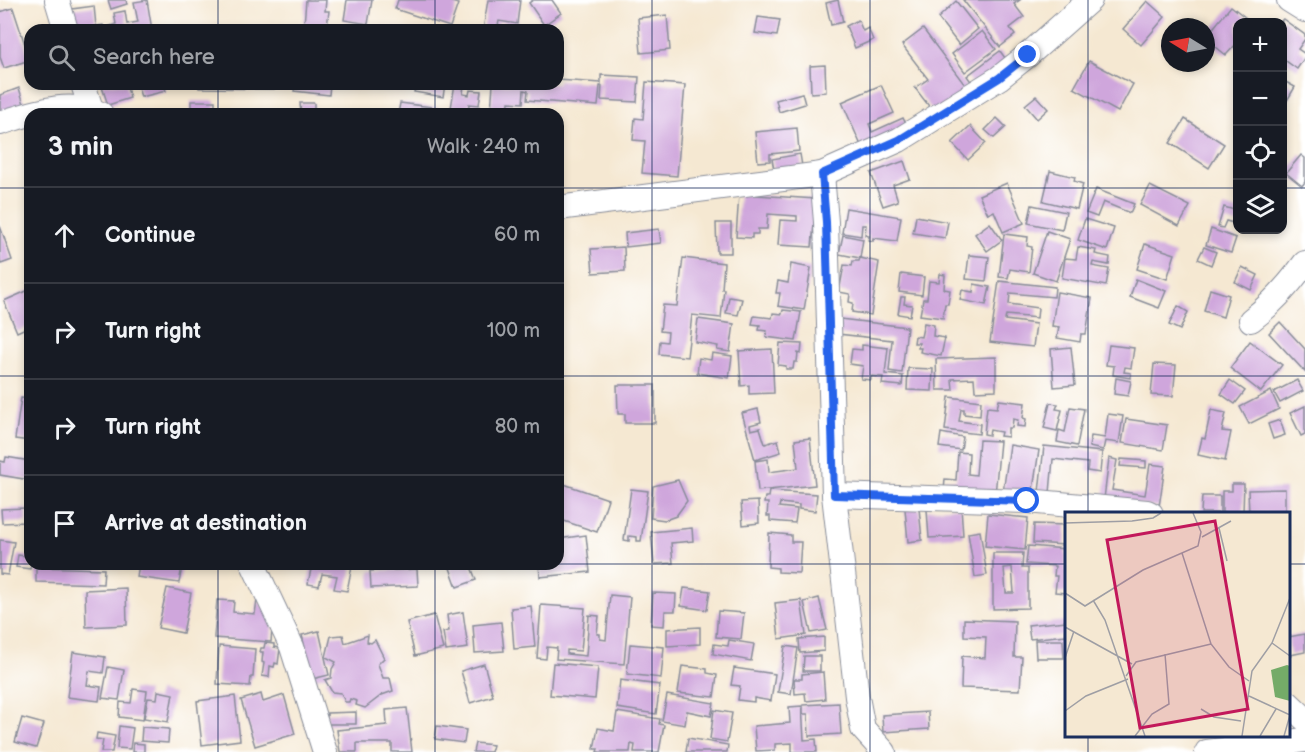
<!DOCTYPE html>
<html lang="en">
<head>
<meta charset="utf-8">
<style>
	:root { --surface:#171b24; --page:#20242c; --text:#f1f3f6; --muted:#9ea1a6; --line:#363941 }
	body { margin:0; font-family:"Balsamiq Sans",sans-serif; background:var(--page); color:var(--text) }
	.controls { position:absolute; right:18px; top:18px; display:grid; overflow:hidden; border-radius:12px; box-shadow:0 3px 9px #0003 }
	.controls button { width:54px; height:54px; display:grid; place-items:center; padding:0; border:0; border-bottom:2px solid var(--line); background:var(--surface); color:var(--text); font:30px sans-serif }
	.compass { position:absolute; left:1161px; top:18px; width:54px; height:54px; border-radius:50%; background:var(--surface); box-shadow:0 3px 9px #0003; rotate:280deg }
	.stop { position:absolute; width:18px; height:18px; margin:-14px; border:4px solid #2563eb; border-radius:50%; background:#fff }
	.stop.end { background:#2563eb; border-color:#fff; box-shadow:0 2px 6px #0008 }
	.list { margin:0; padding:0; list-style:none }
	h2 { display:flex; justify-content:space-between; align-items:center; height:78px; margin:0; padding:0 24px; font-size:26px }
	h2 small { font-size:20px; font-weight:400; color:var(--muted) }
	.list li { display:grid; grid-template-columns:39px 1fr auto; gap:18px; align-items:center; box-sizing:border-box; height:96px; padding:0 24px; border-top:2px solid var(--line) }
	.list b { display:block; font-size:22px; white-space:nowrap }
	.list em { font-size:20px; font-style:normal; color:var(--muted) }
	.icon { flex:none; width:33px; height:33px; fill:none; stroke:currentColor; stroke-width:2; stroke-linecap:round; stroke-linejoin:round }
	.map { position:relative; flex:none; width:1305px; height:752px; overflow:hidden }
	.search { position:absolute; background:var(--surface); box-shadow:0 3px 9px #0003; left:24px; top:24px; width:540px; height:66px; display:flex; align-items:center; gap:15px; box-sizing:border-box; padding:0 21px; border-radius:18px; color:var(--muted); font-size:22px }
	.panel { position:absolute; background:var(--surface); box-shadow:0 3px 9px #0003; left:24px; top:108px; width:540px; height:462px; border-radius:18px }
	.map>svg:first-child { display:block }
</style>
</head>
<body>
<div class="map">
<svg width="1305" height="752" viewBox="0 0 1305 752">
	<rect width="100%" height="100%" fill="#fff"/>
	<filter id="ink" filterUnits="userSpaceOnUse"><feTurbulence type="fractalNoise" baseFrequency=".0167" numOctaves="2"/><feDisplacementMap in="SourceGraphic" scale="12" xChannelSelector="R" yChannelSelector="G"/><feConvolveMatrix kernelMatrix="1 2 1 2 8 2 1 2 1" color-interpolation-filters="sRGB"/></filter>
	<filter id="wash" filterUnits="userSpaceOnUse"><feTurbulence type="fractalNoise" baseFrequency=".008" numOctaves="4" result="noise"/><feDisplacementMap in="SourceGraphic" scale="24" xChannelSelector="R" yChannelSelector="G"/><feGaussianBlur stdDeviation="1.35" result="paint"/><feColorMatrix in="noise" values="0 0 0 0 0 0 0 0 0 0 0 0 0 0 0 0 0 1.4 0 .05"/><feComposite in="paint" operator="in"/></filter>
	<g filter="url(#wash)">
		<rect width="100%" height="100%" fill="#f5e8d2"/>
		<g id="blocks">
			<g fill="#cfa6dc" fill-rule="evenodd">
				<polygon points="108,0 126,0 127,4 111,9"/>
				<polygon points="147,0 152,30 111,30 110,26 116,24 114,13 125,11 127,24 138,22 134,2"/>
				<polygon points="306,0 326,0 325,11 329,11 327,27 304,25"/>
				<polygon points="347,0 372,0 368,24 344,20"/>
				<polygon points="398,0 446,0 458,4 450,27 395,9"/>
				<polygon points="488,0 520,0 517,24 499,21 497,30 483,30"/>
				<polygon points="533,0 552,0 561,13 544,25 529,3"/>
				<polygon points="838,0 843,22 831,25 826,3"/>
				<polygon points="963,0 1020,0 1014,4 1024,17 1010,28 1015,35 1000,47"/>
				<polygon points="956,1 978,29 959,45 938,18"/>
				<polygon points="1147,1 1165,17 1141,45 1123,29"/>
				<polygon points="94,6 96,26 103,25 104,30 75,30 72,9"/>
				<polygon points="1231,6 1251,22 1238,22 1238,42 1226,55 1206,39 1206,37"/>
				<polygon points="13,8 30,60 4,68 0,57 0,12"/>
				<polygon points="667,15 670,50 641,53 638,18"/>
				<polygon points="758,17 780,20 777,36 755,33"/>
				<polygon points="1283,19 1305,35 1305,39 1298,49 1305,54 1305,57 1297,69 1282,58 1282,22 1280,22"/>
				<polygon points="858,20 863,31 868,28 873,40 855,48 846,26"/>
				<polygon points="923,29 968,89 935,114 915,88 928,79 902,45"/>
				<polygon points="982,31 996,49 965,72 952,54"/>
				<polygon points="1000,51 1008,62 975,87 967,76"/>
				<polygon points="1089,61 1133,84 1118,112 1074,88"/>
				<polygon points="825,65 826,92 811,93 810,66"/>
				<polygon points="601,75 639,77 637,102 601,100 602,86 600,86 598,106 527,100 528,91 524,90 523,103 509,102 508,112 491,111 493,84 558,84 558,80 601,83"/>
				<polygon points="1282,80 1295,87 1282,109"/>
				<polygon points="646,82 685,85 677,176 642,173 645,141 633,140 635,118 643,119"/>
				<polygon points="101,84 126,84 130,98 108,105"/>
				<polygon points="137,84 164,84 166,91 141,97"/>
				<polygon points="199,84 274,84 274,89 199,88"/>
				<polygon points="295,84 330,84 329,95 294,91"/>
				<polygon points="416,84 445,84 443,97 414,92"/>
				<polygon points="455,84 464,84 463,94 469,95 470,90 481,91 479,105 469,104 468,114 450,114"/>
				<polygon points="881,85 894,113 869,124 872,132 903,118 909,130 863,150 842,102"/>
				<polygon points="19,88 25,107 0,117 0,95"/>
				<polygon points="802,93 805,104 779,112 776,100"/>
				<polygon points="1036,96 1048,109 1037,119 1025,105"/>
				<rect x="191" y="101" width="24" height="13"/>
				<polygon points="300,103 314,103 314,114 301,114"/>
				<polygon points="400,103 447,109 446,114 398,114"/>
				<polygon points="997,118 1006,127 994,138 985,130"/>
				<polygon points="1185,119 1224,144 1209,168 1170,143"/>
				<polygon points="970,126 986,143 968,160 952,143"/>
				<polygon points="797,128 799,151 770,154 770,161 758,162 755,132"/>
				<polygon points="800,154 802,166 774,170 772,159"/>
				<polygon points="1301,155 1305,158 1305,182 1302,186 1286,173"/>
				<polygon points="904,161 910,179 893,185 898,201 883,206 871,173"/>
				<polygon points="1050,171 1075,177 1074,181 1083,184 1077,209 1043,201"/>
				<polygon points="1007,183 1024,223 1003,232 994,211 988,214 979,195"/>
				<polygon points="1150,186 1190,206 1179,226 1140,205"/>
				<polygon points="1096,189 1134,204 1130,213 1103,202 1097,217 1086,213"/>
				<polygon points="739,194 816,199 812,247 778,245 780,220 797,221 797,216 768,214 767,229 758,229 758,234 752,234 752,238 736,237"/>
				<polygon points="1032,205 1066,212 1062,230 1028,223"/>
				<polygon points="1224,207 1238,211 1238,222 1237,224 1226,221 1223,228 1218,227"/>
				<polygon points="846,208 901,217 897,241 873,238 873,241 868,240 869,236 865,235 866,225 862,225 861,236 842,233"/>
				<polygon points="916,216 948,222 945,238 913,233"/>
				<polygon points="1085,219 1114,228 1107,250 1078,240"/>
				<polygon points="716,223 731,223 731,253 717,253"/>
				<polygon points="990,223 1002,240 987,251 975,234"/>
				<polygon points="0,226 12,260 1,264 0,261"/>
				<polygon points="659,229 661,243 626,247 625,233"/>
				<polygon points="1211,229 1236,238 1231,253 1206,245"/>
				<polygon points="1047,231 1070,239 1056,281 1033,273"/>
				<polygon points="1004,234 1028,237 1027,246 1032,247 1029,272 1010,269 1008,278 999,277"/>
				<polygon points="843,235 863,239 860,258 839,254"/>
				<polygon points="1145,244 1175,254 1167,279 1137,269"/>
				<polygon points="624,247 625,271 593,273 591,249"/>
				<polygon points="1078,247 1096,250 1095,254 1110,257 1109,265 1093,262 1092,266 1109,269 1106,286 1062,278 1065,258 1076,259"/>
				<polygon points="1204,247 1216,252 1211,265 1198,259"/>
				<polygon points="969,255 989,257 986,281 966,279"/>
				<polygon points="683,258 724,263 722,289 724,289 721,318 692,315 687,357 659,354 660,341 667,342 668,332 660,331 663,305 677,306"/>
				<polygon points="860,258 879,262 871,315 852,312 853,303 849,302 850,294 839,292 844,265 852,266 853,261 859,261"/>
				<polygon points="791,264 811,268 804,310 778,306 780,293 776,293 778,281 788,283"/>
				<polygon points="1242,267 1258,275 1251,290 1235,282"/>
				<polygon points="901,274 924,277 922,295 899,292"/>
				<polygon points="940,274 945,275 944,289 950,290 948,304 945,304 943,318 920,315 923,299 927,299 929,281 939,282"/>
				<polygon points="1136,279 1166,291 1159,308 1130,297"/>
				<polygon points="999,281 1055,287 1054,297 1010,293 1009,304 1038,308 1037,318 1006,315 1005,320 1036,324 1033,347 990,342"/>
				<polygon points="974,284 990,287 986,305 960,300 962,290 973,292"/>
				<polygon points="1210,289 1229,295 1223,317 1204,311"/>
				<polygon points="29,290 30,326 17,332 4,301"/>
				<polygon points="1057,292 1092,298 1086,334 1081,334 1080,342 1057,338 1059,327 1052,326"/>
				<polygon points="729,297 742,299 738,315 726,313"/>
				<polygon points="901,297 905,297 904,304 912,305 910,316 898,314"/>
				<polygon points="1178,306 1188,312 1180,330 1169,325"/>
				<polygon points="783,310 801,312 796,341 766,337 767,331 759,330 760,325 752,324 754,316 772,318 773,313 782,314"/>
				<polygon points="698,319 734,324 730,352 717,350 718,346 695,342"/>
				<polygon points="840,319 907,327 902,373 889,371 892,340 838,334"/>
				<polygon points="1280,322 1305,349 1305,372 1269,333"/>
				<polygon points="924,323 934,325 933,336 945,338 941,356 920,352 921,348 918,348 919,343 914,343 915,336 921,337"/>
				<polygon points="1250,341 1282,365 1261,392 1230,368"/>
				<polygon points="780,343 802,344 801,354 798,353 797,362 794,362 793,369 786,369 786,366 778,365"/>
				<polygon points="862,345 888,348 885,374 903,376 902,386 882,384 883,377 871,376 871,380 861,379 863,366 850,364 852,349 862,350"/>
				<polygon points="1109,345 1134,348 1131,368 1125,367 1124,372 1131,373 1131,378 1113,375 1114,366 1106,365"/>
				<polygon points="1071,347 1075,385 1054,387 1051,349"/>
				<polygon points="772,349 774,393 749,394 749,385 741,386 739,351"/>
				<polygon points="712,353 732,356 729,378 697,373 699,358 711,360"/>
				<polygon points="996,357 996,390 975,391 974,378 952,379 953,390 937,390 936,359"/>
				<polygon points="1154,364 1176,365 1173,396 1151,395"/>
				<polygon points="908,368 933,369 932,391 907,390"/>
				<polygon points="1116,378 1131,381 1128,396 1114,394"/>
				<polygon points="1230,380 1245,391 1235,404 1221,394"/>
				<polygon points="1297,380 1303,391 1280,403 1274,392"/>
				<polygon points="617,385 655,385 655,423 625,423 625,414 618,414"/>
				<polygon points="1271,391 1279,409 1249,424 1240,407"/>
				<polygon points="949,397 981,401 980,416 964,414 964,409 961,409 959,421 980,424 979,434 945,430"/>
				<polygon points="21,398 30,399 30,441 15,439"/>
				<polygon points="999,400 1025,403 1023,418 1026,419 1025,427 1017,426 1018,420 1013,419 1012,428 1008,428 1008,437 1000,436 1001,432 990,430 989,435 984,434 987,407 997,408"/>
				<polygon points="1050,403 1058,404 1056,409 1062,410 1057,431 1044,428"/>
				<polygon points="1305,406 1305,434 1301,436 1290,413"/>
				<polygon points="1070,407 1084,409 1077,446 1057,442 1059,430 1065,432"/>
				<polygon points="758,409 761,422 750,425 751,430 760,428 765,444 778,440 781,452 755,460 742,413"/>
				<polygon points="1211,410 1226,413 1222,431 1231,432 1225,461 1198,455 1202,438 1205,439"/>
				<polygon points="1108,414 1123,416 1119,443 1105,441 1103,450 1089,447 1091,436 1105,438"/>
				<polygon points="1126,419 1167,425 1163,450 1122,443"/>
				<polygon points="1280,420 1285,435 1273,439 1268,424"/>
				<polygon points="941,433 963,437 961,450 939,447"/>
				<polygon points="810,438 815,485 758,491 755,461 768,459 769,472 798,468 795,440"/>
				<polygon points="979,440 1000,441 995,495 944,491 945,479 956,480 958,452 969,453 968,474 976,475"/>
				<polygon points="1010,445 1039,450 1032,496 1003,492"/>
				<polygon points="1044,446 1102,452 1100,473 1087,471 1088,463 1053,459 1050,493 1039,492"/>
				<polygon points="6,457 30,461 30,480 0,475 0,461 5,462"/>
				<polygon points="1109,458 1117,460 1112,490 1145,495 1150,464 1165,466 1159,507 1104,499"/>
				<polygon points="1121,459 1146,461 1146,468 1120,466"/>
				<polygon points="678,480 687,501 676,516 665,520 651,518 653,486"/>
				<polygon points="558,482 608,499 597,532 558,519"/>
				<polygon points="1232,484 1244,484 1243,513 1222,513 1222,491 1232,491"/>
				<polygon points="631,489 648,491 641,541 637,541 637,537 629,536 629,541 624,540"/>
				<polygon points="1285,489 1285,513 1249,513 1248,490"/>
				<polygon points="769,491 817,494 815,511 799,509 799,505 780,503 779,507 797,509 795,523 770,521 770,516 767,516 768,503 764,503 765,497 768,497"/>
				<polygon points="1202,496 1220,496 1220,513 1201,513"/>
				<polygon points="758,501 759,523 743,525 741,502"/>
				<polygon points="961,507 963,536 929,538 927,510"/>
				<polygon points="26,508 26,522 2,523 1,509"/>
				<polygon points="919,508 922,540 908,542 905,509"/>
				<polygon points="988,514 1028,518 1025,550 985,546"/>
				<polygon points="1034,524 1066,525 1065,545 1033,543"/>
				<polygon points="692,528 693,541 671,543 673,563 654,564 651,532"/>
				<polygon points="980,531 987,575 975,577 968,533"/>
				<polygon points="769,533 791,535 791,542 801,542 799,573 778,572 778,568 768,567"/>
				<polygon points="586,535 590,572 540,577 539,564 558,564 558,539"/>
				<polygon points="0,540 14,542 8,575 0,574"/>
				<polygon points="1028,546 1066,549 1066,593 1055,592 1057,576 1054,576 1055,566 1026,564"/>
				<path d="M993,553H1023L1022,568H1028V608L993,609ZM1012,567L1014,593H1006L1004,568Z"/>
				<polygon points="18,555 30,557 30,564 31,564 30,569 16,567"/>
				<polygon points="139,564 163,564 182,567 179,583 137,577"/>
				<polygon points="312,564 342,564 352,566 347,591 334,589 337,576 322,574 319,586 308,584"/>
				<polygon points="462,564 470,564 476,580 457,587 450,568"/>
				<polygon points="36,567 104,569 103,584 36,582"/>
				<polygon points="417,569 418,586 371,588 370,571"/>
				<polygon points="126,588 127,625 86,627 85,590"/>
				<polygon points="167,588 191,593 183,633 158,628"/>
				<polygon points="684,588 710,591 707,610 681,606"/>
				<polygon points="653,593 676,594 675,611 665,611 664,626 651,625"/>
				<polygon points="610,595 630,597 624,664 556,659 557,648 547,647 546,659 537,658 541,605 585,608 581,651 567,650 567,654 586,656 589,615 599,616 597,634 600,634 600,639 606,640"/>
				<polygon points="819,598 827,630 811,633 804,602"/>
				<polygon points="217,600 234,601 233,612 255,614 257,600 273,616 271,642 214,638"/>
				<polygon points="801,600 806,635 779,639 775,603"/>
				<polygon points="531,606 535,647 514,649 511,608"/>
				<polygon points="718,611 744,613 741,639 716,637"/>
				<polygon points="463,612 468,648 446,651 443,632 449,631 447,615"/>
				<polygon points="434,615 443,649 415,656 407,622"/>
				<polygon points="964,619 1015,621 1014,657 1022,657 1020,690 961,688 962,656 985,658 986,637 964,636"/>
				<polygon points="1066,621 1066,635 1030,639 1028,625"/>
				<polygon points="501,622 504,651 475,653 473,625"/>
				<polygon points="700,627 700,644 667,646 667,629"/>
				<polygon points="319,631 329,675 312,679 302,635"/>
				<polygon points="1305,634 1305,652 1290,655 1288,637"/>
				<polygon points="343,635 345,643 368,635 367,642 371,643 375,640 384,658 378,664 383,678 390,678 393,691 382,695 365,708 356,705 357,701 350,699 349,702 345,702 341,693 332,692 325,680 331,678 332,669 336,662 326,657 331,636"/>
				<polygon points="824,637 824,651 800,653 799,639"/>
				<polygon points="729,640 754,644 751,661 713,654 714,644 728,646"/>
				<polygon points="1035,640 1063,640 1064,658 1036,658"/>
				<polygon points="265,643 274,644 274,647 280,648 278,664 275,663 274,667 270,666 269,677 262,676 264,663 262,662 263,652 260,652 261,648 264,648"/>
				<polygon points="630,644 664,647 661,678 627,674"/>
				<polygon points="219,646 255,649 253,677 251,677 250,686 217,684"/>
				<polygon points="785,646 798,648 791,694 778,692"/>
				<polygon points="73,652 105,657 103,673 89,671 87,685 101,687 99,701 67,697"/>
				<polygon points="804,656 820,656 820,671 803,671"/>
				<polygon points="553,663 598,667 595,699 550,695"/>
				<polygon points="484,664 493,696 470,703 461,671"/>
				<polygon points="682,666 707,669 707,673 717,675 714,697 678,693"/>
				<polygon points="108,667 124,670 119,700 102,698"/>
				<polygon points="734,668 775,674 771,701 754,698 754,702 738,700 740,686 731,685"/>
				<polygon points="823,672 825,699 806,701 805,693 795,694 794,679 802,679 802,674"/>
				<polygon points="620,680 660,685 656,714 617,708"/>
				<polygon points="133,689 147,691 143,720 119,717 120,702 131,703"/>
				<polygon points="158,691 173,694 168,722 144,718 148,698 157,699"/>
				<polygon points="261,694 263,702 284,695 295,734 255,746 241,700"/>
				<polygon points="667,695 714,703 711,716 687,711 685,725 662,721"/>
				<polygon points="235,696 240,740 202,745 197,701"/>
				<polygon points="839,703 841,734 809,736 808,714 803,714 803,705"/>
				<polygon points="802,706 804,740 816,739 817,752 792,752 792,743 775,744 775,750 756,751 754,726 790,723 789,707"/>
				<polygon points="407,708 412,752 392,752 392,743 357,743 357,752 340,752 337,730 387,725 386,710"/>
				<polygon points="714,710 732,713 727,742 710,739"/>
				<polygon points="356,712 356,724 327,724 327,713"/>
				<polygon points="617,712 660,719 659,724 664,725 659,752 634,752 635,745 631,744 630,752 597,752 598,749 594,749 598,728 614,731"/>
				<polygon points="928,712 929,729 883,732 882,715"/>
				<polygon points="22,718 44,724 36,748 15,742"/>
				<polygon points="119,726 133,728 130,749 117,748"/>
				<polygon points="437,726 466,730 464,743 435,739"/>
				<polygon points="142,727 169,729 168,743 141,741"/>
				<polygon points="97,733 115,736 112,752 101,752 103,740 96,739"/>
				<polygon points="688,738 728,745 727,752 686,752"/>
				<polygon points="133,743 144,744 144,752 132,752"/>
				<polygon points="475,743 493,745 491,752 473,752"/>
			</g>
		</g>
	</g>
	<g filter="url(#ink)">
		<use href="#blocks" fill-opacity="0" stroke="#888c98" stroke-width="1.5"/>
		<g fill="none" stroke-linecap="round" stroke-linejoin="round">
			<g stroke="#888c98" stroke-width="26">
				<g id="street">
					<polyline points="57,0 66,30"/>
					<polyline points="1289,0 1305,10"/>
					<polyline points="83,84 91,109"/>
					<path d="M0,123C33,113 68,99 101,114"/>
					<polyline points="822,174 826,222 834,495 845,590 857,697 863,729 884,752"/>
					<polyline points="558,208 822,174 899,140 999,78 1028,55 1090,0"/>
					<path d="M1251,320C1272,304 1289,285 1305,263"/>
					<polyline points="834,495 1027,501 1147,512 1151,514"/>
					<polyline points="253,564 292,647 325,752"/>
					<polyline points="1288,703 1305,719"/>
					<polyline points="1207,752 1305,740"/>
				</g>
			</g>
			<use href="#street" stroke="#fff" stroke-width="24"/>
		</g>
	</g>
	<g fill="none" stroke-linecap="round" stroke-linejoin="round" filter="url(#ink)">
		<polyline stroke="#2563eb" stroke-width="8" points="1027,501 834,495 826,222 822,174 899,140 999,78 1028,55"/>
	</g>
	<path fill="none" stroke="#1b2f5e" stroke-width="1.5" stroke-opacity="0.55" d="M218,0V30M435,0V30M652,0V752M870,0V752M1088,0V514M218,84V114M435,84V114M0,188H30M558,188H1238M1282,188H1305M0,376H30M558,376H1305M0,564H30M30,564H558M218,564V752M435,564V752M558,564H1066M1288,564H1305M1088,736V752"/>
	<g transform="translate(1065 512)">
		<rect width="225" height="225" fill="#f5e8d2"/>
		<path d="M222,153L225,154V189L210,185L206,158Z" fill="#74ab68"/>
		<path fill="none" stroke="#9e9ea4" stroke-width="1.5" d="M0,11L67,9L88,6L96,1M154,16L162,49M137,25L166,9M117,41L146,132L164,155L184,169M0,81L20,94L78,58L133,34L136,20L128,1M28,88L40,108L80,224M0,115L67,152M207,131L225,144M0,146L9,119M61,164L71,150L146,132M184,184L225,203M136,197L149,205L176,209M0,199L21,184L63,167M70,224L87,202L104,192L100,142M177,224L187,159L207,131L225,86M195,224L211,197M219,224L225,203"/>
		<path fill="#c2185b" fill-opacity="0.15" stroke="#c2185b" stroke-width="3" d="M150,9L183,197L75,216L42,28Z"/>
		<rect width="225" height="225" fill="none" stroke="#1b2f5e" stroke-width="3"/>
	</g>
</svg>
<div class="controls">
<button>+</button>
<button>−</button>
<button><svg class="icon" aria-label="locate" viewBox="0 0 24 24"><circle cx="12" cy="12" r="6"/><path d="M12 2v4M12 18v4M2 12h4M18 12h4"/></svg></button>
<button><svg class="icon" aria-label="layers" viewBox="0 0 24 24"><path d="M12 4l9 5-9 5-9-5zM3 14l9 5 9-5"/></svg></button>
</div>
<svg class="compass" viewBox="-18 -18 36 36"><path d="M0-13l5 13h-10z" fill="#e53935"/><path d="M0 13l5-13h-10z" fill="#9ea1a6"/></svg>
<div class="stop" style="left:1027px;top:501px"></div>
<div class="stop end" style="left:1028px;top:55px"></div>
<div class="search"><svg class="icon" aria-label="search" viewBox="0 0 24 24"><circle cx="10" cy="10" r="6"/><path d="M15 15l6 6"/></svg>Search here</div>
<section class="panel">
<h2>3 min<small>Walk · 240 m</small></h2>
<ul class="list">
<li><svg class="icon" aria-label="ahead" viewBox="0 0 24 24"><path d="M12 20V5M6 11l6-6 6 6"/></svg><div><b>Continue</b></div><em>60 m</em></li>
<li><svg class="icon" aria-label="right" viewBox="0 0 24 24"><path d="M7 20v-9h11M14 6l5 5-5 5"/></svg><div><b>Turn right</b></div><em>100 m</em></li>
<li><svg class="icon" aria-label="right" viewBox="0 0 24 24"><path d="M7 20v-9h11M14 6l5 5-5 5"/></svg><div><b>Turn right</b></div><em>80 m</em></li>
<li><svg class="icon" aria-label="arrive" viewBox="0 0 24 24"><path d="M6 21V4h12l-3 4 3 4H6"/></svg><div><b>Arrive at destination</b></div></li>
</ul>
</section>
</div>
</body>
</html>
